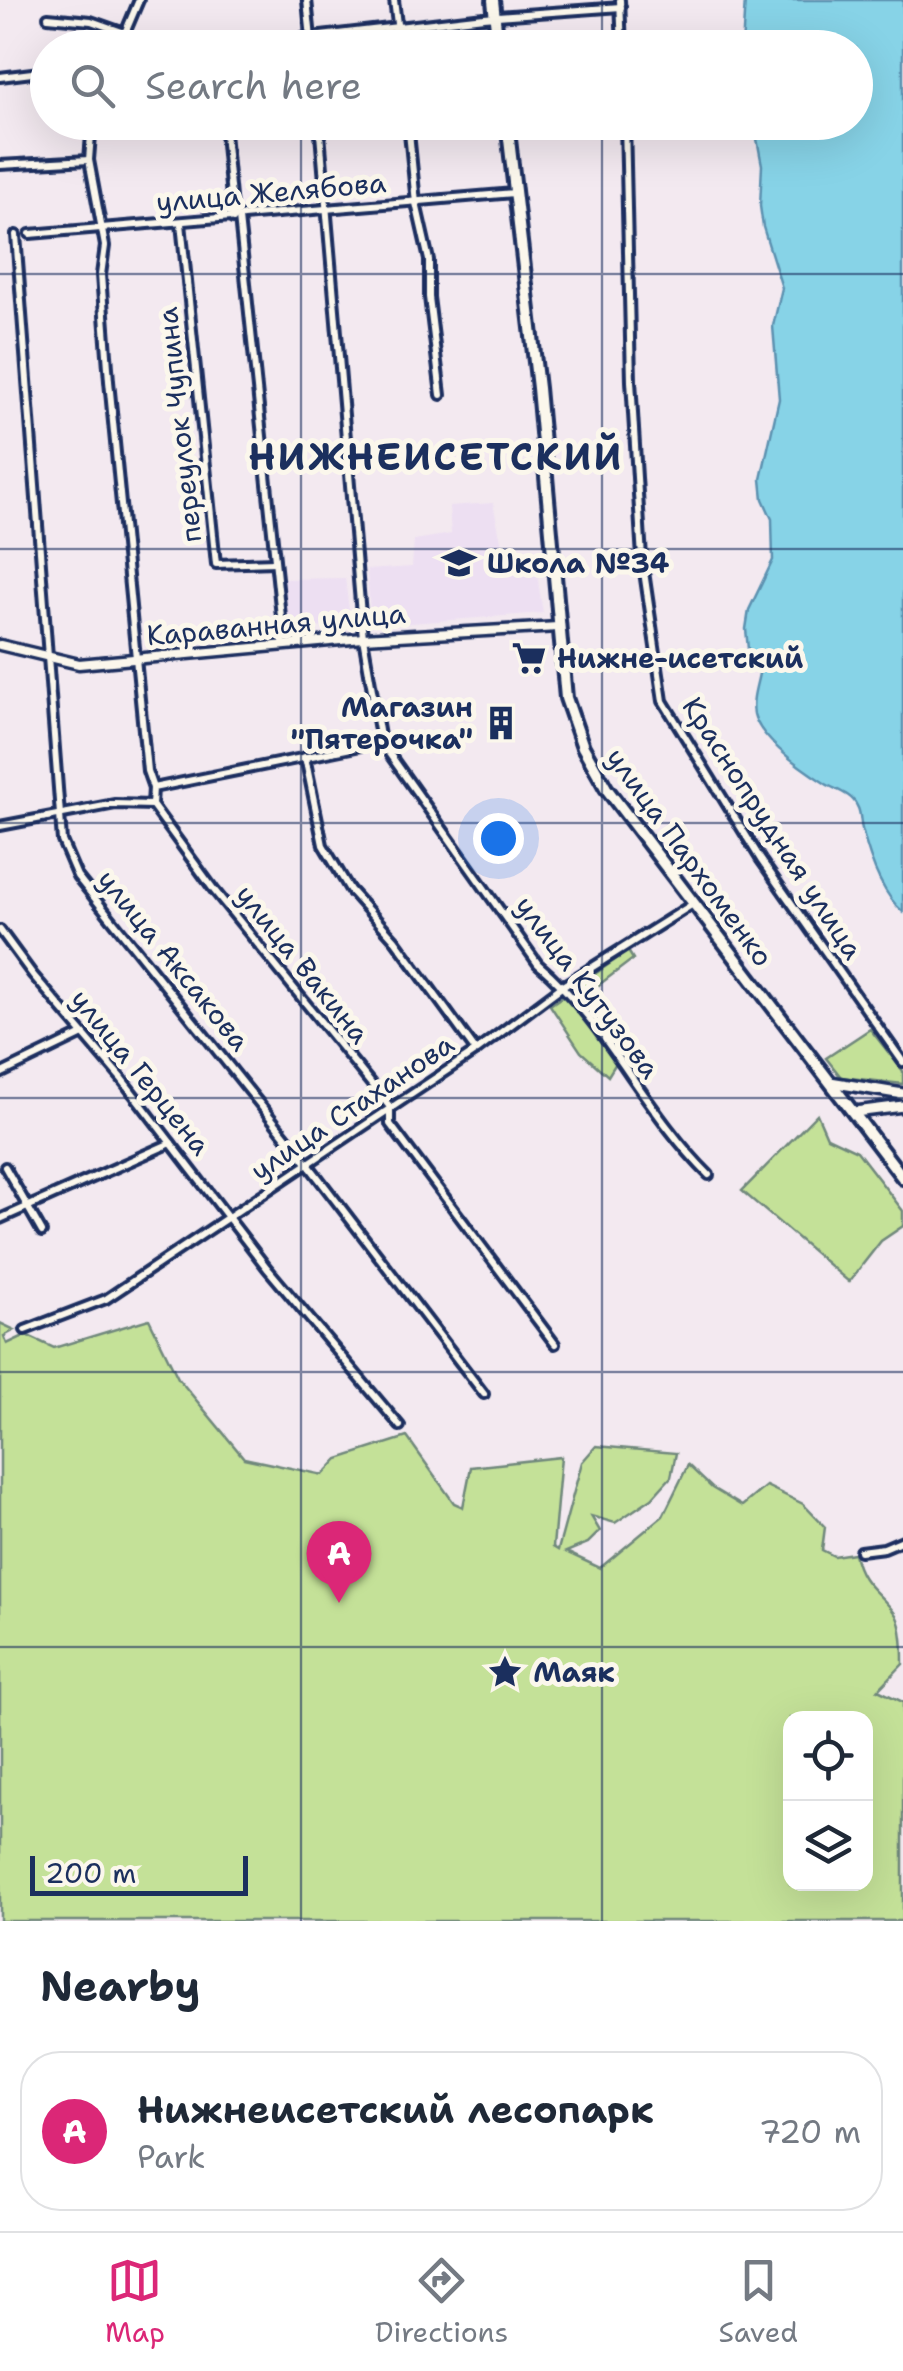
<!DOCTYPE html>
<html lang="en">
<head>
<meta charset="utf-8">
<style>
	:root { --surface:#fff; --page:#f6f6f7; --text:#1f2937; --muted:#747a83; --line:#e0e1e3; --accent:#db2777 }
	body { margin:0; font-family:"Shantell Sans",sans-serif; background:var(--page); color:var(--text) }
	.controls { position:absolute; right:30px; bottom:30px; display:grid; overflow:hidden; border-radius:20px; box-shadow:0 10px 40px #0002 }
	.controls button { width:90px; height:90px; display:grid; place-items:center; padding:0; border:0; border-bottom:2px solid var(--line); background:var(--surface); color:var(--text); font:50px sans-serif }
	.scale { position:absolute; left:30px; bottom:25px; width:218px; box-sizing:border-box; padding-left:10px; border:5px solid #1b2f5e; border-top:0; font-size:28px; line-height:35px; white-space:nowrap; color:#1b2f5e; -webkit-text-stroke:8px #fbf7ec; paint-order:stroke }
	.you { position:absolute; left:498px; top:838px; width:35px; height:35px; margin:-25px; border:8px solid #fff; border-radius:50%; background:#1a73e8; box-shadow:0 0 0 15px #1a73e833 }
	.badge { display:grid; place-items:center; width:65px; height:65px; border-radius:50%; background:var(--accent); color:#fff; font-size:32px; font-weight:700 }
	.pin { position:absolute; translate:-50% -82px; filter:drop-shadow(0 2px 5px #0008) }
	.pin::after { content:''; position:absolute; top:52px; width:35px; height:30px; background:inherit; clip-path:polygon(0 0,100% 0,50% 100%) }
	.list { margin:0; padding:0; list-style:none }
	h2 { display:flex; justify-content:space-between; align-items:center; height:130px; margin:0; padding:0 40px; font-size:42px }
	h2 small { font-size:32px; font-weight:400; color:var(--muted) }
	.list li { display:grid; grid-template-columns:65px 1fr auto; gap:30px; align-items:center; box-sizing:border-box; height:160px; margin:0 20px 20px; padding:0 20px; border:2px solid var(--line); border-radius:40px }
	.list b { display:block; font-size:38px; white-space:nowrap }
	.list p { margin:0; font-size:32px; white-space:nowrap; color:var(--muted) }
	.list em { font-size:32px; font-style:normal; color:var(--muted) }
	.icon { flex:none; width:55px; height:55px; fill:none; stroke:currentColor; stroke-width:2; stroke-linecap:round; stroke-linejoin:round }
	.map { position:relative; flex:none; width:903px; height:1921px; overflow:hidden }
	.search { position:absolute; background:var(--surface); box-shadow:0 10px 40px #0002; left:30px; right:30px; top:30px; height:110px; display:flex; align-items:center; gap:25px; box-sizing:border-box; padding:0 35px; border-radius:55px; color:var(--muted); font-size:38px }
	.sheet { height:310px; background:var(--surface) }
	nav { display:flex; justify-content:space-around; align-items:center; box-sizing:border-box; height:140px; border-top:2px solid var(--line); background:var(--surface); font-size:28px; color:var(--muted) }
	nav a { display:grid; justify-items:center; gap:5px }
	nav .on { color:var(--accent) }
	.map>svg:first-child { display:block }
</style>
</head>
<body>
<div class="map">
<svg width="903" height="1921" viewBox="0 0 903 1921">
	<rect width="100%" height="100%" fill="#f3e9f0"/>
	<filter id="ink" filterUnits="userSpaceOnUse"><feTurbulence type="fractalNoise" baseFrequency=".01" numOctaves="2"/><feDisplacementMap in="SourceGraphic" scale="20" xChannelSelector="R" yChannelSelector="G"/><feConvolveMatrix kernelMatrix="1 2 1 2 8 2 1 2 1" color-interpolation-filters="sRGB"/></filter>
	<g filter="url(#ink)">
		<g fill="#eddff2">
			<polygon points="493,503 506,564 535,561 543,613 371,626 367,570 412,567 414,540 451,534 449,506"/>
			<polygon points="345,578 351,627 289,628 282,579"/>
		</g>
		<g fill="#c4e198" stroke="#70887b" stroke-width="2.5" fill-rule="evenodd">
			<polygon points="628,951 633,959 579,1000 616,1063 608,1076 581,1052 550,1005"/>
			<polygon points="870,1029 903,1071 903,1084 841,1077 826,1058"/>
			<polygon points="817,1114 827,1137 857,1151 903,1211 903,1226 881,1241 849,1282 742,1191"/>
			<path d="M149,1319L178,1378L244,1458L323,1475L338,1459L407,1437L454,1503L463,1507L471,1467L561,1457L553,1547L558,1550L582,1462L596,1446L676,1453L671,1477L652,1498L615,1523L591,1516L600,1531L588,1543L566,1552L600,1568L663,1516L688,1465L712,1488L742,1506L766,1486L803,1504L825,1527L822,1550L834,1556L854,1553C861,1587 879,1590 896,1615C903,1628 903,1649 903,1664L878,1690L903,1702V1921H0V1323L15,1330L4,1336L7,1344L26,1335L54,1348ZM790,1718H866V1884H790Z"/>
		</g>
		<path fill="#87d3e7" stroke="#5c91b0" stroke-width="2.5" d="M745,0H903V912C881,893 869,857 862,829C860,822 861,812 857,806C852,794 836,790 826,784C804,770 760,740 754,714C751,698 758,683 760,668L748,649L746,629L749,610L773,560L772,519L763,499L761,479L779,399L773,326L782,288L763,227L760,206L762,165L754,123L856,122V48L742,47Z"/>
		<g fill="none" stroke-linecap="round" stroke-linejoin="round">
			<g stroke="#1b2f5e" stroke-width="14">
				<g id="minor">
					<polyline points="307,0 312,48"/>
					<polyline points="394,0 400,48"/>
					<polyline points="620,0 622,48"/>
					<polyline points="48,17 91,21 125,33 131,48"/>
					<polyline points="125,33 139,0"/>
					<polyline points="217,48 484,17 621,7"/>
					<polyline points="0,77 48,71"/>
					<polyline points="92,122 89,160 105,246 101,275 109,381 147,771 153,788"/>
					<polyline points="224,122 233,219"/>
					<path d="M319,122L363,638L381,742L538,964C606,1021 644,1111 709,1175"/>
					<polyline points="408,122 416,203 429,260 429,297 441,395"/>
					<polyline points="625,122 631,381 642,558 663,701 761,860 903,1062"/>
					<polyline points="0,165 89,160"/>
					<polyline points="239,218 284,645"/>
					<polyline points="181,223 216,564 275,562"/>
					<polyline points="30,234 514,193"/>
					<polyline points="16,235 62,841 77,876 307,1163 484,1394"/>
					<polyline points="305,757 323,845 350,890 395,940 476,1051"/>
					<polyline points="152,805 214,890 390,1107 390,1124 555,1344"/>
					<polyline points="0,826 115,804 152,805 153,788 381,742"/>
					<polyline points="0,930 33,975 121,1078 267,1268 400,1426"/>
					<polyline points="0,1074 83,1034"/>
					<polyline points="5,1167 42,1232"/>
					<polyline points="0,1219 171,1143"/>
					<polyline points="25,1330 106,1299 476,1051 564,985 693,904"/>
					<polyline points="860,1551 884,1548 903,1540"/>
				</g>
			</g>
			<g stroke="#1b2f5e" stroke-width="15">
				<polyline id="tertiary" points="0,645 79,664 363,638 558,627"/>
			</g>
			<g stroke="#1b2f5e" stroke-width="16">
				<g id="secondary">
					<polyline points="830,1082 903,1094"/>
					<polyline points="855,1112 903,1106"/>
				</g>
			</g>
			<g stroke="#1b2f5e" stroke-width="18">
				<g id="primary">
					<polyline points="493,0 498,48"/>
					<polyline points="507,122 538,388 566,698 583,747 606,788 903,1178"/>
				</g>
			</g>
			<use href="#minor" stroke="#fbf7ec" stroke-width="6"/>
			<use href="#tertiary" stroke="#fbf7ec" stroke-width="8"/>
			<use href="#secondary" stroke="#fbf7ec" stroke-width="9"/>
			<use href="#primary" stroke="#fbf7ec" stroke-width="10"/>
		</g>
	</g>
	<path fill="none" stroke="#1b2f5e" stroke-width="2.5" stroke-opacity="0.55" d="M301,0V48M602,0V48M301,122V1921M602,122V1921M0,274H903M0,549H903M0,823H903M0,1098H903M0,1372H903M0,1647H903"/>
	<defs>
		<g id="school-bare" transform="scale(2.7)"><path d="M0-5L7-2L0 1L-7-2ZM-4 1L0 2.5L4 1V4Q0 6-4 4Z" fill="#1b2f5e" stroke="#fbf7ec" stroke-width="2.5" paint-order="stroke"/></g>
		<g id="supermarket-bare" transform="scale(2.7)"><path d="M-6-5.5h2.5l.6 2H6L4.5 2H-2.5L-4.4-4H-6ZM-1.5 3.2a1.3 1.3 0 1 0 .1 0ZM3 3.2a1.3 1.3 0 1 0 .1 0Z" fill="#1b2f5e" stroke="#fbf7ec" stroke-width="2.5" paint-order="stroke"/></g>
		<g id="building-bare" transform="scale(2.7)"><path d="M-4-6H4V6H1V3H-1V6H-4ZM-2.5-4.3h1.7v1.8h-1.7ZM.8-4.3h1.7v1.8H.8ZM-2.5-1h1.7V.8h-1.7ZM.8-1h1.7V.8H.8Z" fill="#1b2f5e" stroke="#fbf7ec" stroke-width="2.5" paint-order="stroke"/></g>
		<g id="sight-bare" transform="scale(2.7)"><path d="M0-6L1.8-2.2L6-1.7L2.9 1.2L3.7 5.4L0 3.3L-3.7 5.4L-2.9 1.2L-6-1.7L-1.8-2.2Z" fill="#1b2f5e" stroke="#fbf7ec" stroke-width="2.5" paint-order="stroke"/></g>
	</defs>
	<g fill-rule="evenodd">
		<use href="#school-bare" x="459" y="563"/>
		<use href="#supermarket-bare" x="529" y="658"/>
		<use href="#building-bare" x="501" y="723"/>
		<use href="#sight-bare" x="505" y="1672"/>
	</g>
	<g text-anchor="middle" stroke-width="10" stroke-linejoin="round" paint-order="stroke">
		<g font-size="28" fill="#1b2f5e" stroke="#fbf7ec">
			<text transform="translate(271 192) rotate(-5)" y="10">улица Желябова</text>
			<text transform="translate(179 425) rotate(-96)" y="10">переулок Чупина</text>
			<text transform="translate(276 624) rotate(-5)" y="10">Караванная улица</text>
			<text transform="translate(773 828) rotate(57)" y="10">Краснопрудная улица</text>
			<text transform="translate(690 857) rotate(54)" y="10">улица Пархоменко</text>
			<text transform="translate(174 960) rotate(51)" y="10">улица Аксакова</text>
			<text transform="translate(303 964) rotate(51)" y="10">улица Вакина</text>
			<text transform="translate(588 987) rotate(53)" y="10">улица Кутузова</text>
			<text transform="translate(141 1072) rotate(51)" y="10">улица Герцена</text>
			<text transform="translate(352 1107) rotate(-34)" y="10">улица Стаханова</text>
		</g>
		<g font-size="28" font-weight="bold" fill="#1b2f5e" stroke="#fbf7ec" text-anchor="start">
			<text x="487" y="573">Школа №34</text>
			<text x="557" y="668">Нижне-исетский</text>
			<text x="473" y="717" text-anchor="end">Магазин<tspan x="473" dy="32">"Пятерочка"</tspan></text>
			<text x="533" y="1682">Маяк</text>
		</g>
		<g font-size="38" font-weight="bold" letter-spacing="2.5" fill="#1b2f5e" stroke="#fbf7ec">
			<text x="436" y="470">НИЖНЕИСЕТСКИЙ</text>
		</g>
	</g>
</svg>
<div class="controls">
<button><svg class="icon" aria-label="locate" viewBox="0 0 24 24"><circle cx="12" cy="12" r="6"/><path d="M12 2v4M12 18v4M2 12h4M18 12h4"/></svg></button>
<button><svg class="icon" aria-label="layers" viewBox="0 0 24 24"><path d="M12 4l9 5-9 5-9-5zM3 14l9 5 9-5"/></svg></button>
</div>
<div class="scale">200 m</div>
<div class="you"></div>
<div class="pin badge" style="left:339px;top:1603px">A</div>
<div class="search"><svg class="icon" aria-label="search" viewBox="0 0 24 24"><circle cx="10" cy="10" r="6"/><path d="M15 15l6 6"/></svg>Search here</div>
</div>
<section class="sheet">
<h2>Nearby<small></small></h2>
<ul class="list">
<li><span class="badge">A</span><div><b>Нижнеисетский лесопарк</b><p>Park</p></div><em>720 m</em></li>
</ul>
</section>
<nav>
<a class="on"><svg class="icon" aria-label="map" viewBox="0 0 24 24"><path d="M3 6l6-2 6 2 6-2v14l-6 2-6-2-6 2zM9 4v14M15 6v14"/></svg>Map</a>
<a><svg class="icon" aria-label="directions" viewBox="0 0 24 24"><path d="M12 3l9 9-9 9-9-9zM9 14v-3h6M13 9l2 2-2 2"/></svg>Directions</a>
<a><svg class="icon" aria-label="saved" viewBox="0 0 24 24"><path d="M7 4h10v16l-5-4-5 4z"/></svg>Saved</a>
</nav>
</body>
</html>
